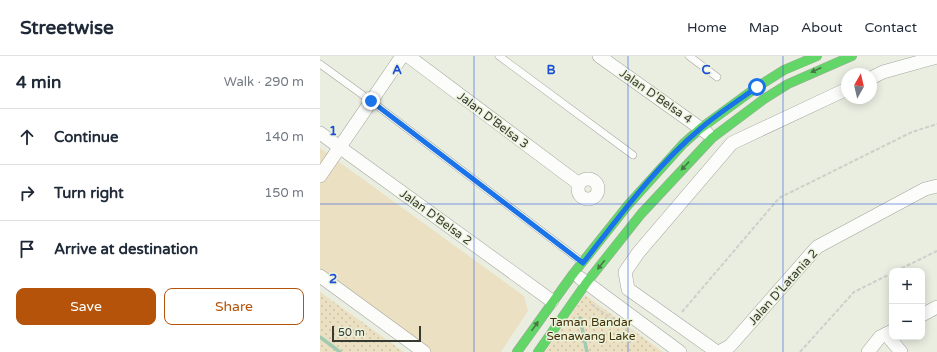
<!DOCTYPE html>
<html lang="en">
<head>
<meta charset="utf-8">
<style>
	:root { --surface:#fff; --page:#f2f2f3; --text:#1f2937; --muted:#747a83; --line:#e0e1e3; --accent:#b45309 }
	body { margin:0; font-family:"Varela Round",sans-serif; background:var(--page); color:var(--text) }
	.controls { position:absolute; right:12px; bottom:12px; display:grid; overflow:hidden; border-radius:8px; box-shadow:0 2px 10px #0003 }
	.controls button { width:36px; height:36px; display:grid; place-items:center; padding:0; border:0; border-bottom:1px solid var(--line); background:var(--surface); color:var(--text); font:20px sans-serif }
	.compass { position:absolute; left:521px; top:12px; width:36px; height:36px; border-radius:50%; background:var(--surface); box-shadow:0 2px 10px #0003; rotate:8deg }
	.scale { position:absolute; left:12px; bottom:10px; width:89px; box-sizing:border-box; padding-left:4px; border:2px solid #373a31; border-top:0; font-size:11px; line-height:14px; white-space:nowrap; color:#373a31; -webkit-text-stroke:3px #ebf3dc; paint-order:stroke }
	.stop { position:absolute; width:12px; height:12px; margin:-9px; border:3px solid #1a73e8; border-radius:50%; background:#fff }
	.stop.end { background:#1a73e8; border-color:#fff; box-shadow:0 1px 4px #0008 }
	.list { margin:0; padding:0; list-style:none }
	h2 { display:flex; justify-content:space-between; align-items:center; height:52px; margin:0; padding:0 16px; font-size:17px }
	h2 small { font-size:13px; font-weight:400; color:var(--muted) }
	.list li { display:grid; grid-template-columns:26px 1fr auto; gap:12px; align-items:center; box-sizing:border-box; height:56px; padding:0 16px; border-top:1px solid var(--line) }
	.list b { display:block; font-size:15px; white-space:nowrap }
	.list em { font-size:13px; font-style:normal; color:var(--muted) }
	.actions { display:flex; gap:8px; padding:12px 16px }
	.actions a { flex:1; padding:9px 0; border:1px solid var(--accent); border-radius:8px; text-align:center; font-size:14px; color:var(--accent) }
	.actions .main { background:var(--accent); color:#fff }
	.icon { flex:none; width:22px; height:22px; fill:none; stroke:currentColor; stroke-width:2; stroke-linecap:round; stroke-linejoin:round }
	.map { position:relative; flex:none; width:617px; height:296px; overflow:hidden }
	header { display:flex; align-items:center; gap:24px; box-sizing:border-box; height:56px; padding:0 20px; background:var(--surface); border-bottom:1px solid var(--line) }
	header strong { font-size:19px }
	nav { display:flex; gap:22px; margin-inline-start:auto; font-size:14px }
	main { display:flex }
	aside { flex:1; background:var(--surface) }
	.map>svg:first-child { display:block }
</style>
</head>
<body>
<header>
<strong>Streetwise</strong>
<nav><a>Home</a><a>Map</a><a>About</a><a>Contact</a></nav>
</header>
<main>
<aside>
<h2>4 min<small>Walk · 290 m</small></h2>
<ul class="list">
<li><svg class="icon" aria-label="ahead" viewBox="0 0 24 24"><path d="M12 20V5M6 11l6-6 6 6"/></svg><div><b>Continue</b></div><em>140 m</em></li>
<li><svg class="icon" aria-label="right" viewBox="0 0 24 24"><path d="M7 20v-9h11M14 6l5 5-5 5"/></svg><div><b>Turn right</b></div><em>150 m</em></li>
<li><svg class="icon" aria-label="arrive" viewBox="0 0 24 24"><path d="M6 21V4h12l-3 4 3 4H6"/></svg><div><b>Arrive at destination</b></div></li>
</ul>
<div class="actions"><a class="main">Save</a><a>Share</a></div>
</aside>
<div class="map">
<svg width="617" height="296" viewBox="0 0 617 296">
	<defs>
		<pattern id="park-dots" width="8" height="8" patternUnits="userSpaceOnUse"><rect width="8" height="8" fill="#ece0c2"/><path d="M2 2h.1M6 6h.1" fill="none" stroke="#cbc1a7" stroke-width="1.8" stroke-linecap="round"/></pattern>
	</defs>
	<rect width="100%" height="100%" fill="#eaeee1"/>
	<polygon fill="#ece0c2" points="0,92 204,240 208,255 181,296 110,296 0,215"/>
	<g fill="url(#park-dots)">
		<polygon points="0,236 84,296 0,296"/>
		<polygon points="265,239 343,296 225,296"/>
	</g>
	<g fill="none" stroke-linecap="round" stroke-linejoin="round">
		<g stroke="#a1cab2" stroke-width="3.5">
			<polyline points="260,262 267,296"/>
			<polyline points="0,281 20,296"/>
		</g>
		<g stroke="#a2a59c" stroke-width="8">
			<g id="lane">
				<polyline points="179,0 313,99"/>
				<polyline points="369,0 397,21"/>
				<polyline points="0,8 51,45 262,206"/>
			</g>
		</g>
		<g stroke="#a2a59c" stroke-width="14">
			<g id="street">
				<polyline points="88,0 259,128"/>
				<polyline points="279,0 387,77"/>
				<polyline points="551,22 563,16 617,1"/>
				<polyline points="0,77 232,245"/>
				<polyline points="0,120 82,0"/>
				<circle cx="268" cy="133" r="10"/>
				<polyline points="0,220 104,296"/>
				<polyline points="260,222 360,296"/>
				<polyline points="602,259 617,251"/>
				<polyline points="566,278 581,296"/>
				<polyline points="397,296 308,233 305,216 318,197 412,87 527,33"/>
				<polyline points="399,296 410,290 497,191 605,133 617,130"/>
				<polyline points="548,296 560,281 572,275"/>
			</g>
		</g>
		<g stroke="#a2a59c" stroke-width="10">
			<g id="fast">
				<polyline points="197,296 253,218 308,149 363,88 381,72 437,31 464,14 497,0"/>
				<polyline points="218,296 267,226 321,158 392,82 444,43 468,28 532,0"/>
			</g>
		</g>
		<g stroke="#cecfcb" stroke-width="2" stroke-dasharray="4 2" stroke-linecap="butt">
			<polyline points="576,215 617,195"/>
			<polyline points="271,248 306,273"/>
			<polyline points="362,256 459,142 592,76 617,68"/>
			<polyline points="480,296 534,236 572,217"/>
		</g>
		<use href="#lane" stroke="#fcfcfa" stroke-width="7"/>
		<use href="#street" stroke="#fcfcfa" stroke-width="13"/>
		<use href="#fast" stroke="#63d668" stroke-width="9"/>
	</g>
	<defs><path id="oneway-solid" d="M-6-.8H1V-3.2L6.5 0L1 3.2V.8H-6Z"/></defs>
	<g fill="#497847">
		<use href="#oneway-solid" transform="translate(496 14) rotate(155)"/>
		<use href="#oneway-solid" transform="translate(365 110) rotate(133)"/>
		<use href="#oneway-solid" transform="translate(281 209) rotate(128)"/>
		<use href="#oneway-solid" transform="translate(215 270) rotate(-55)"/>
	</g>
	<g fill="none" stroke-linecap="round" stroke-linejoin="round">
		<path stroke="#1a73e8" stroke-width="5" d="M51,45L263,207C299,161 335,111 380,73C397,58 418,45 437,31"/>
	</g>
	<path fill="none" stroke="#1d4ed8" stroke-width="1" stroke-opacity="0.55" d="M154,0V296M308,0V296M463,0V296M0,148H617"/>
	<g text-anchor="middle" stroke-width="3" stroke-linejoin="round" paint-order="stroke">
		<g font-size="12" fill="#373a31" stroke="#ebf3dc">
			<text transform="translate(336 40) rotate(35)" y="4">Jalan D'Belsa 4</text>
			<text transform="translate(173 64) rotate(37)" y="4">Jalan D'Belsa 3</text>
			<text transform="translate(116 161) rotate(36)" y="4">Jalan D'Belsa 2</text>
			<text transform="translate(463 231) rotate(-48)" y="4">Jalan D’Latania 2</text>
		</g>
		<g font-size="12" fill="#433007" stroke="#ebf3dc">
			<text x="271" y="270">Taman Bandar<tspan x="271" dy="14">Senawang Lake</tspan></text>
		</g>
	</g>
	<g font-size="13" text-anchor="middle" font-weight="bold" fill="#1d4ed8" stroke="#ebf3dc" stroke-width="3" stroke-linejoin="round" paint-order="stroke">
		<text x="77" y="18">A</text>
		<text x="231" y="18">B</text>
		<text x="386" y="18">C</text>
		<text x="13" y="79">1</text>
		<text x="13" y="227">2</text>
	</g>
</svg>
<div class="controls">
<button>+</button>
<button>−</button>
</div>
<svg class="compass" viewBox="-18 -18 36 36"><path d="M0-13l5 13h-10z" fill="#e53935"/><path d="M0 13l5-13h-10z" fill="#747a83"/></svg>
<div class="scale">50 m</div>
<div class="stop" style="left:437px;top:31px"></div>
<div class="stop end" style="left:51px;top:45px"></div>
</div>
</main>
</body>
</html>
